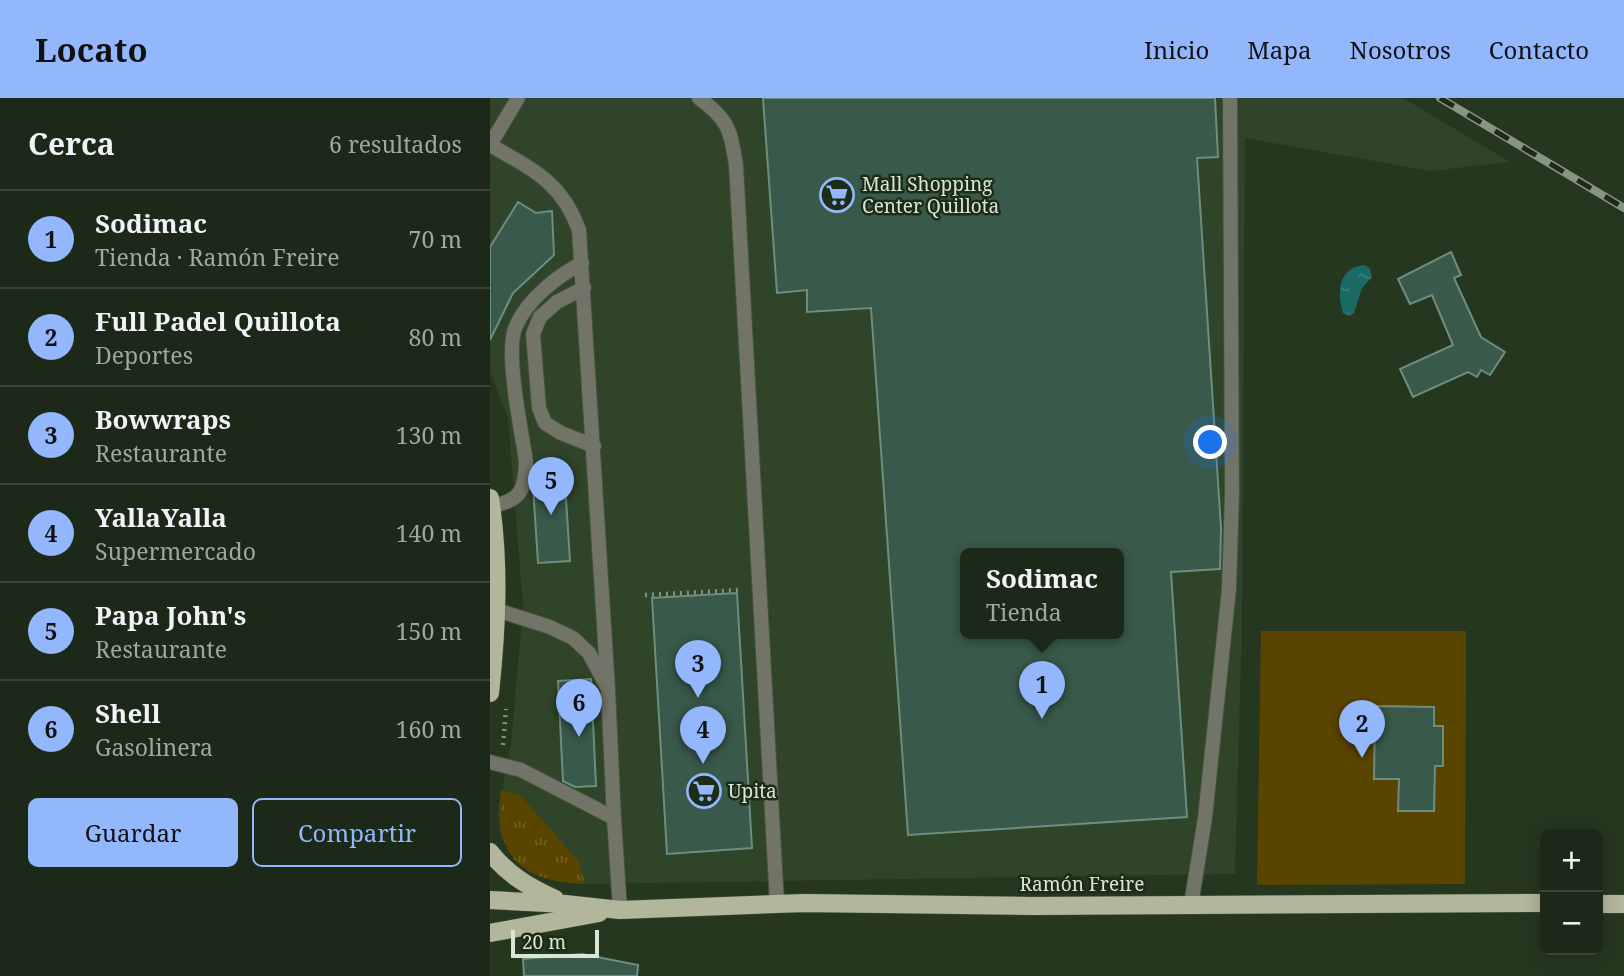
<!DOCTYPE html>
<html lang="es">
<head>
<meta charset="utf-8">
<style>
	:root { --surface:#1c2918; --page:#253121; --text:#f1f3f6; --muted:#a0a6a2; --line:#3a4537; --accent:#93b7fd }
	body { margin:0; font-family:"Noto Serif",serif; background:var(--page); color:var(--text) }
	.controls { position:absolute; right:21px; bottom:21px; display:grid; overflow:hidden; border-radius:10px; box-shadow:0 4px 18px #0003 }
	.controls button { width:63px; height:63px; display:grid; place-items:center; padding:0; border:0; border-bottom:2px solid var(--line); background:var(--surface); color:var(--text); font:35px sans-serif }
	.scale { position:absolute; left:21px; bottom:18px; width:88px; box-sizing:border-box; padding-left:7px; border:4px solid #dae5d6; border-top:0; font-size:19px; line-height:24px; white-space:nowrap; color:#dae5d6; -webkit-text-stroke:5px #1c2c16; paint-order:stroke }
	.you { position:absolute; left:721px; top:345px; width:24px; height:24px; margin:-18px; border:5px solid #fff; border-radius:50%; background:#1a73e8; box-shadow:0 0 0 10px #1a73e833 }
	.badge { display:grid; place-items:center; width:46px; height:46px; border-radius:50%; background:var(--accent); color:#111; font-size:23px; font-weight:700 }
	.pin { position:absolute; translate:-50% -58px; filter:drop-shadow(0 2px 4px #0008) }
	.pin::after { content:''; position:absolute; top:37px; width:24px; height:21px; background:inherit; clip-path:polygon(0 0,100% 0,50% 100%) }
	.popup { position:absolute; left:470px; top:450px; width:164px; height:91px; box-sizing:border-box; display:grid; place-content:center; border-radius:10px; background:var(--surface); filter:drop-shadow(0 2px 5px #0005); font-size:23px; white-space:nowrap; color:var(--muted) }
	.popup b { font-size:26px; color:var(--text) }
	.popup::after { content:''; position:absolute; left:50%; top:100%; margin-left:-14px; border:14px solid transparent; border-top-color:var(--surface) }
	.list { margin:0; padding:0; list-style:none }
	h2 { display:flex; justify-content:space-between; align-items:center; height:91px; margin:0; padding:0 28px; font-size:30px }
	h2 small { font-size:23px; font-weight:400; color:var(--muted) }
	.list li { display:grid; grid-template-columns:46px 1fr auto; gap:21px; align-items:center; box-sizing:border-box; height:98px; padding:0 28px; border-top:2px solid var(--line) }
	.list b { display:block; font-size:26px; white-space:nowrap }
	.list p { margin:0; font-size:23px; white-space:nowrap; color:var(--muted) }
	.list em { font-size:23px; font-style:normal; color:var(--muted) }
	.actions { display:flex; gap:14px; padding:21px 28px }
	.actions a { flex:1; padding:16px 0; border:2px solid var(--accent); border-radius:10px; text-align:center; font-size:24px; color:var(--accent) }
	.actions .main { background:var(--accent); color:#111 }
	.map { position:relative; flex:none; width:1134px; height:878px; overflow:hidden }
	header { display:flex; align-items:center; gap:42px; box-sizing:border-box; height:98px; padding:0 35px; background:var(--accent); color:#111 }
	header strong { font-size:33px }
	nav { display:flex; gap:38px; margin-inline-start:auto; font-size:24px }
	main { display:flex }
	aside { flex:1; background:var(--surface) }
	.map>svg:first-child { display:block }
</style>
</head>
<body>
<header>
<strong>Locato</strong>
<nav><a>Inicio</a><a>Mapa</a><a>Nosotros</a><a>Contacto</a></nav>
</header>
<main>
<aside>
<h2>Cerca<small>6 resultados</small></h2>
<ul class="list">
<li><span class="badge">1</span><div><b>Sodimac</b><p>Tienda · Ramón Freire</p></div><em>70 m</em></li>
<li><span class="badge">2</span><div><b>Full Padel Quillota</b><p>Deportes</p></div><em>80 m</em></li>
<li><span class="badge">3</span><div><b>Bowwraps</b><p>Restaurante</p></div><em>130 m</em></li>
<li><span class="badge">4</span><div><b>YallaYalla</b><p>Supermercado</p></div><em>140 m</em></li>
<li><span class="badge">5</span><div><b>Papa John's</b><p>Restaurante</p></div><em>150 m</em></li>
<li><span class="badge">6</span><div><b>Shell</b><p>Gasolinera</p></div><em>160 m</em></li>
</ul>
<div class="actions"><a class="main">Guardar</a><a>Compartir</a></div>
</aside>
<div class="map">
<svg width="1134" height="878" viewBox="0 0 1134 878">
	<defs>
		<pattern id="grass-tufts" width="24" height="20" patternUnits="userSpaceOnUse" patternTransform="scale(1.75)"><rect width="24" height="20" fill="#5a4500"/><path d="M3 7l-1-3M5 7V3M7 7l1-3M15 17l-1-3M17 17v-4M19 17l1-3" fill="none" stroke="#716024"/></pattern>
		<pattern id="water-ripples" width="26" height="14" patternUnits="userSpaceOnUse" patternTransform="scale(1.75)"><rect width="26" height="14" fill="#196964"/><path d="M2 4q2-2 4 0t4 0M15 11q2-2 4 0t4 0" fill="none" stroke="#3a7e79"/></pattern>
	</defs>
	<rect width="100%" height="100%" fill="#263720"/>
	<path fill="#2f4428" fill-rule="evenodd" d="M0,0H913L1020,64L940,73L755,40L752,528L745,776L95,786L61,782L37,772L19,754L10,735L8,714L21,646L33,508L18,320L0,274ZM475,455H629V535H475Z"/>
	<path fill="url(#grass-tufts)" d="M11,692L30,697L89,764L95,786C84,785 73,785 62,782C14,771 6,735 11,692Z"/>
	<polygon fill="#5a4500" points="771,533 976,533 975,786 767,787"/>
	<path fill="url(#water-ripples)" d="M875,167L880,171L882,179L872,190L864,215L860,218L853,215C847,194 848,169 875,167Z"/>
	<g fill="#39594a" stroke="#6d8e7e" stroke-width="2" fill-rule="evenodd">
		<path d="M273,0H725L728,59L707,60L731,430L730,471L681,474L697,719L418,737L381,210L317,214V192L287,195ZM475,455H629V535H475Z"/>
		<polygon points="28,104 46,115 62,113 64,157 23,195 0,242 0,149"/>
		<polygon points="961,154 971,177 964,180 991,239 1015,254 1000,277 991,272 987,279 978,274 923,299 910,271 963,247 942,197 920,206 908,181"/>
		<polygon points="74,369 80,463 48,465 43,388 45,371"/>
		<polygon points="247,495 262,750 177,756 162,500"/>
		<polygon points="101,581 106,688 85,689 73,683 68,583"/>
		<polygon points="885,608 944,609 944,628 953,628 953,668 945,668 944,713 908,713 909,681 884,681"/>
		<polygon points="92,856 148,867 147,878 34,878 33,861"/>
	</g>
	<g fill="none" stroke-linecap="round" stroke-linejoin="round">
		<g stroke="#43533d" stroke-width="16">
			<g id="service">
				<path d="M28,0L0,47C43,72 71,83 89,132L118,591"/>
				<path d="M209,0C239,22 240,31 246,67L287,806"/>
				<polyline points="94,190 67,204 50,219 43,236 49,310 55,325 71,335 104,348"/>
				<path d="M1,408C31,403 35,392 36,364C32,334 14,253 26,228C38,201 66,179 92,165"/>
				<polyline points="7,512 60,529 83,540 99,555 118,591 124,720"/>
				<polyline points="0,664 31,672 124,720 130,812"/>
				<polyline points="701,807 715,720 739,491 742,396 740,0"/>
			</g>
		</g>
		<g stroke="#43533d" stroke-width="19">
			<g id="primary">
				<path d="M0,400C10,465 7,530 0,595"/>
				<path d="M0,754C18,777 39,789 65,801"/>
				<polyline points="0,802 75,806 130,812 314,805 543,808 1055,805"/>
				<polyline points="1108,806 1134,806"/>
				<polyline points="0,835 109,815"/>
			</g>
		</g>
		<g stroke="#83917e" stroke-width="4.5" stroke-dasharray="2 5" stroke-linecap="butt">
			<polyline points="155,497 249,492"/>
			<polyline points="13,647 16,611"/>
		</g>
		<use href="#service" stroke="#727467" stroke-width="14"/>
		<use href="#primary" stroke="#b2b69a" stroke-width="18"/>
		<g stroke="#889583" stroke-width="8">
			<polyline id="rail" points="950,0 1134,110"/>
		</g>
		<use href="#rail" stroke="#1c2c16" stroke-width="5" stroke-dasharray="16" stroke-linecap="butt"/>
	</g>
	<defs>
		<g id="supermarket-ring" transform="scale(1.75)"><circle r="9.5" fill="#1c2c16" stroke="#93b7fd" stroke-width="1.5"/><path d="M-6-5.5h2.5l.6 2H6L4.5 2H-2.5L-4.4-4H-6ZM-1.5 3.2a1.3 1.3 0 1 0 .1 0ZM3 3.2a1.3 1.3 0 1 0 .1 0Z" fill="#93b7fd"/></g>
	</defs>
	<g fill-rule="evenodd">
		<use href="#supermarket-ring" x="347" y="97"/>
		<use href="#supermarket-ring" x="214" y="693"/>
	</g>
	<g text-anchor="middle" stroke-width="5" stroke-linejoin="round" paint-order="stroke">
		<g font-size="19" fill="#dae5d6" stroke="#1c2c16" text-anchor="start">
			<text x="372" y="93">Mall Shopping<tspan x="372" dy="22">Center Quillota</tspan></text>
			<text x="238" y="700">Upita</text>
		</g>
		<g font-size="19" fill="#dae5d6" stroke="#1c2c16">
			<text x="592" y="793">Ramón Freire</text>
		</g>
	</g>
</svg>
<div class="controls">
<button>+</button>
<button>−</button>
</div>
<div class="scale">20 m</div>
<div class="you"></div>
<div class="pin badge" style="left:552px;top:621px">1</div>
<div class="popup"><b>Sodimac</b>Tienda</div>
<div class="pin badge" style="left:872px;top:660px">2</div>
<div class="pin badge" style="left:208px;top:600px">3</div>
<div class="pin badge" style="left:213px;top:666px">4</div>
<div class="pin badge" style="left:61px;top:417px">5</div>
<div class="pin badge" style="left:89px;top:639px">6</div>
</div>
</main>
</body>
</html>
